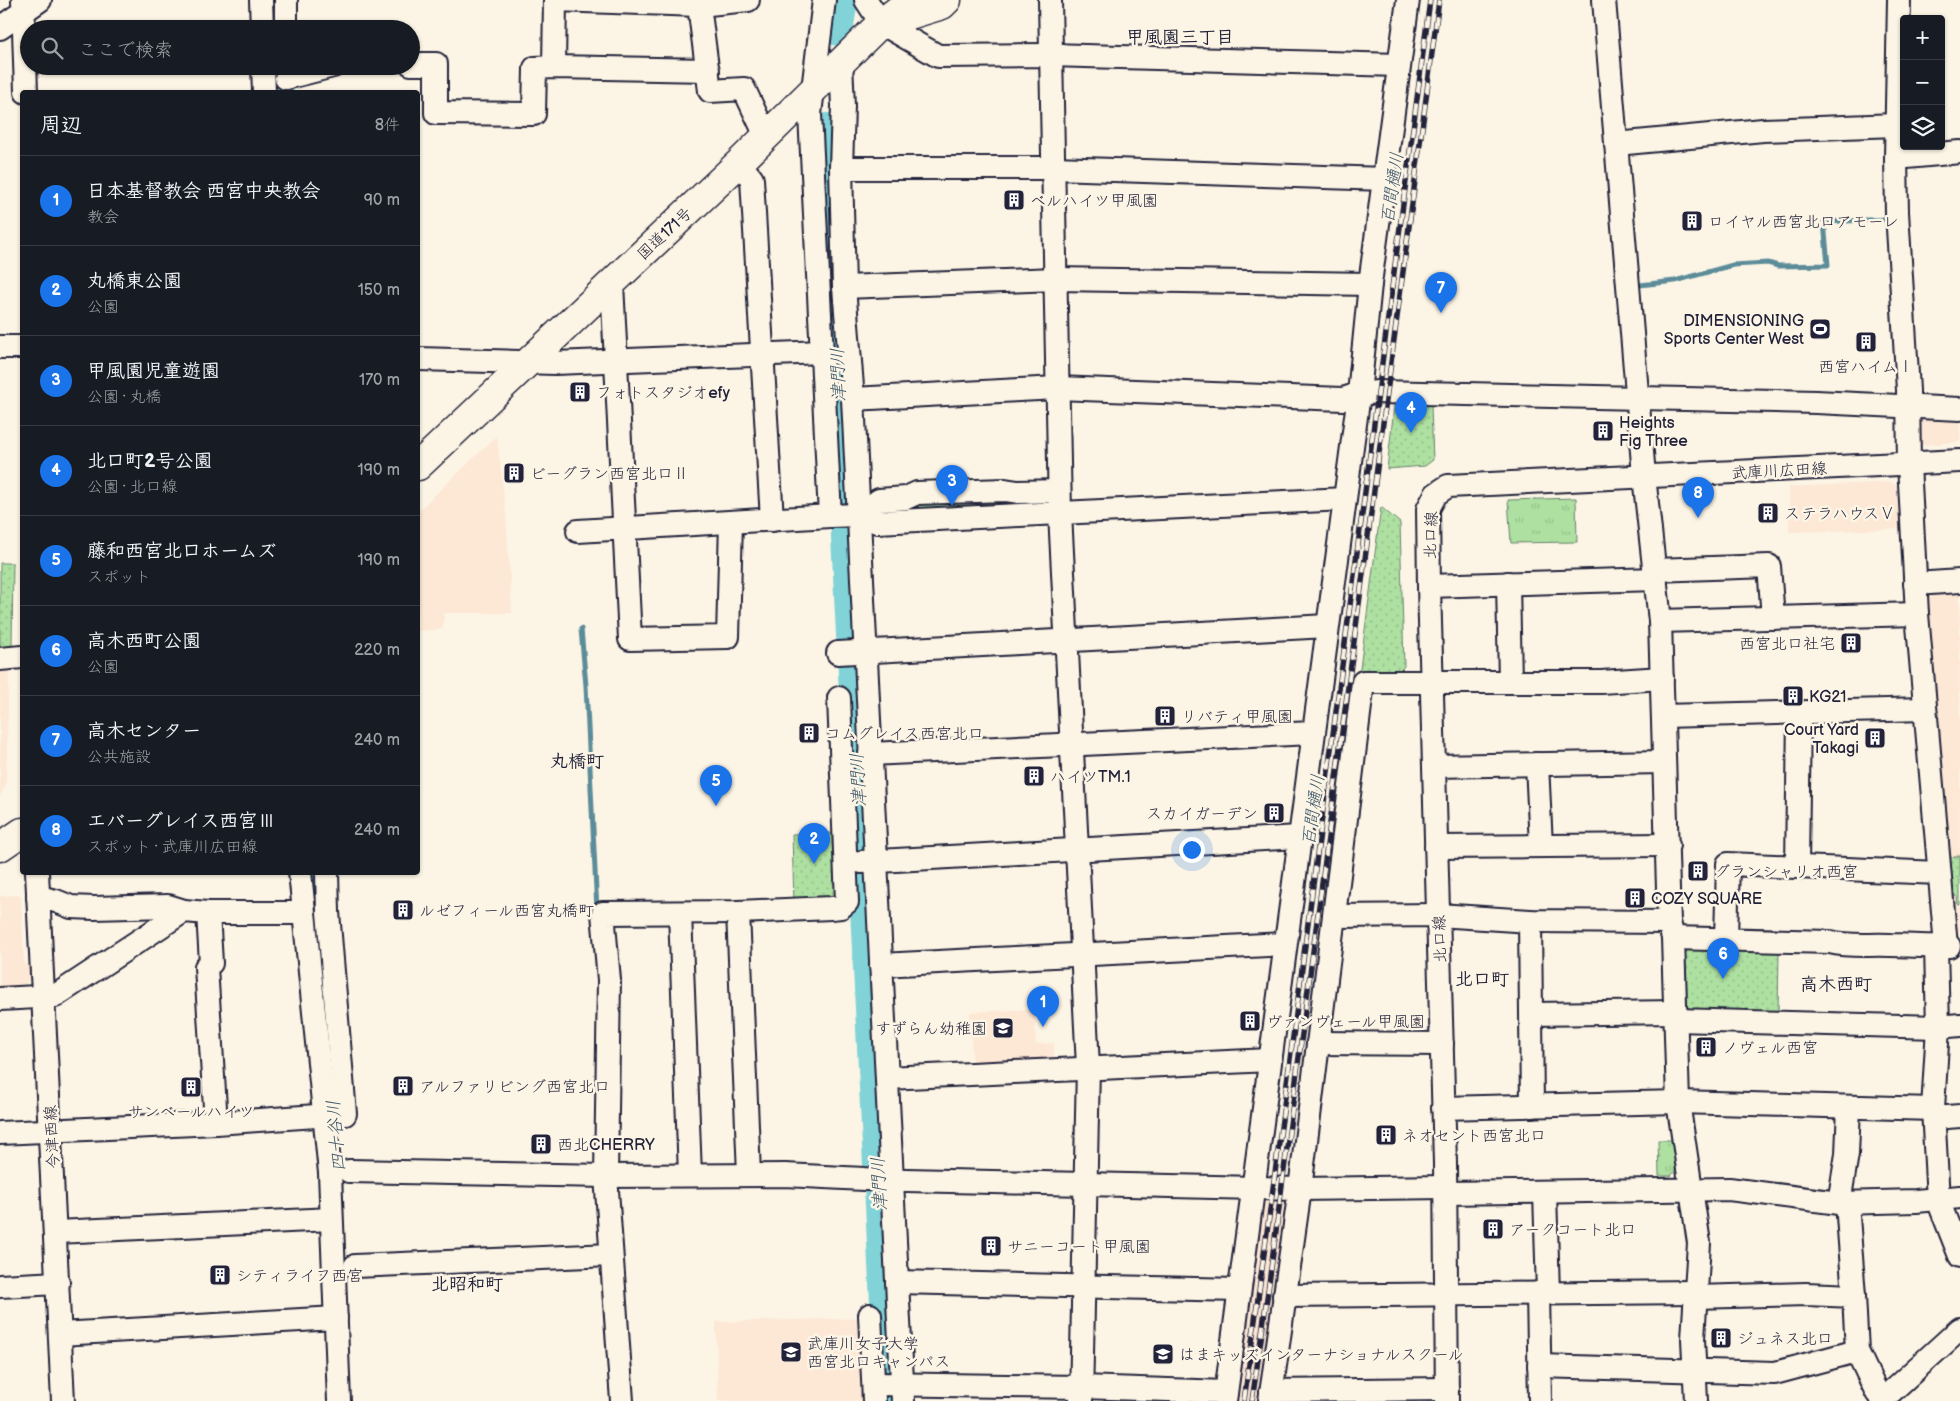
<!DOCTYPE html>
<html lang="ja">
<head>
<meta charset="utf-8">
<style>
	:root { --surface:#171b24; --page:#242831; --text:#f1f3f6; --muted:#9ea1a6; --line:#363941; --accent:#1a73e8 }
	body { margin:0; font-family:"Balsamiq Sans","Klee One",sans-serif; background:var(--page); color:var(--text) }
	.controls { position:absolute; right:15px; top:15px; display:grid; overflow:hidden; border-radius:5px; box-shadow:0 1px 4px #0004 }
	.controls button { width:45px; height:45px; display:grid; place-items:center; padding:0; border:0; border-bottom:1px solid var(--line); background:var(--surface); color:var(--text); font:25px sans-serif }
	.you { position:absolute; left:1191px; top:849px; width:18px; height:18px; margin:-12px; border:4px solid #fff; border-radius:50%; background:#1a73e8; box-shadow:0 0 0 8px #1a73e833 }
	.badge { display:grid; place-items:center; width:32px; height:32px; border-radius:50%; background:var(--accent); color:#fff; font-size:16px; font-weight:700 }
	.pin { position:absolute; translate:-50% -41px; filter:drop-shadow(0 1px 2px #0008) }
	.pin::after { content:''; position:absolute; top:26px; width:18px; height:15px; background:inherit; clip-path:polygon(0 0,100% 0,50% 100%) }
	.list { margin:0; padding:0; list-style:none }
	h2 { display:flex; justify-content:space-between; align-items:center; height:65px; margin:0; padding:0 20px; font-size:21px }
	h2 small { font-size:16px; font-weight:400; color:var(--muted) }
	.list li { display:grid; grid-template-columns:32px 1fr auto; gap:15px; align-items:center; box-sizing:border-box; height:90px; padding:0 20px; border-top:1px solid var(--line) }
	.list b { display:block; font-size:19px; white-space:nowrap }
	.list p { margin:0; font-size:16px; white-space:nowrap; color:var(--muted) }
	.list em { font-size:16px; font-style:normal; color:var(--muted) }
	.icon { flex:none; width:28px; height:28px; fill:none; stroke:currentColor; stroke-width:2; stroke-linecap:round; stroke-linejoin:round }
	.map { position:relative; flex:none; width:1960px; height:1401px; overflow:hidden }
	.search { position:absolute; background:var(--surface); box-shadow:0 1px 4px #0004; left:20px; top:20px; width:400px; height:55px; display:flex; align-items:center; gap:12px; box-sizing:border-box; padding:0 18px; border-radius:28px; color:var(--muted); font-size:19px }
	.panel { position:absolute; background:var(--surface); box-shadow:0 1px 4px #0004; left:20px; top:90px; width:400px; height:785px; border-radius:5px }
	.map>svg:first-child { display:block }
</style>
</head>
<body>
<div class="map">
<svg width="1960" height="1401" viewBox="0 0 1960 1401">
	<defs>
		<pattern id="grass-tufts" width="24" height="20" patternUnits="userSpaceOnUse" patternTransform="scale(1.25)"><rect width="24" height="20" fill="#ade0a1"/><path d="M3 7l-1-3M5 7V3M7 7l1-3M15 17l-1-3M17 17v-4M19 17l1-3" fill="none" stroke="#95c08c"/></pattern>
		<pattern id="park-dots" width="8" height="8" patternUnits="userSpaceOnUse" patternTransform="scale(1.25)"><rect width="8" height="8" fill="#ade0a1"/><path d="M2 2h.1M6 6h.1" fill="none" stroke="#95c08c" stroke-width="1.8" stroke-linecap="round"/></pattern>
	</defs>
	<rect width="100%" height="100%" fill="#fcf5e5"/>
	<filter id="ink" filterUnits="userSpaceOnUse"><feTurbulence type="fractalNoise" baseFrequency=".02" numOctaves="2"/><feDisplacementMap in="SourceGraphic" scale="10" xChannelSelector="R" yChannelSelector="G"/><feConvolveMatrix kernelMatrix="1 2 1 2 8 2 1 2 1" color-interpolation-filters="sRGB"/></filter>
	<g filter="url(#ink)">
		<g fill="#fde7d5">
			<polygon points="1916,416 1960,417 1960,442 1922,445 1915,437"/>
			<polygon points="497,436 506,515 512,613 444,613 443,629 418,631 418,511"/>
			<polygon points="1891,482 1902,489 1904,529 1789,532 1789,487"/>
			<polygon points="1960,587 1960,933 1959,933 1953,927 1924,596 1929,589"/>
			<polygon points="0,666 9,666 6,784 0,796"/>
			<polygon points="21,895 24,965 30,966 31,978 20,989 0,990 0,896"/>
			<polygon points="1034,1009 1036,1044 1054,1043 1054,1059 972,1064 970,1012"/>
			<polygon points="1291,1195 1263,1401 1230,1401 1258,1196"/>
			<polygon points="865,1318 867,1401 718,1401 716,1322"/>
		</g>
		<g fill="url(#grass-tufts)" stroke="#68816e">
			<polygon points="1576,498 1577,542 1511,543 1508,500"/>
			<polygon points="1658,1140 1673,1140 1676,1170 1671,1176 1659,1176"/>
		</g>
		<g fill="url(#park-dots)" stroke="#68816e">
			<polygon points="1395,398 1424,398 1431,406 1433,460 1425,466 1387,469"/>
			<polygon points="1022,499 1021,507 883,516 910,502"/>
			<polygon points="1381,507 1400,523 1404,666 1397,676 1359,676"/>
			<polygon points="0,563 13,563 12,646 0,647"/>
			<polygon points="834,833 837,895 831,901 794,904 792,834"/>
			<polygon points="1960,855 1960,905 1958,905 1957,896 1953,896 1950,858"/>
			<polygon points="1691,948 1779,951 1778,1015 1693,1012 1684,1004 1682,956"/>
		</g>
		<g fill="none" stroke-linecap="round" stroke-linejoin="round">
			<g stroke="#5b8c99" stroke-width="5">
				<polyline points="1640,285 1675,281 1733,265 1768,263 1778,266 1828,265 1824,222 1889,219"/>
				<polyline points="581,629 586,686 597,911"/>
			</g>
			<g stroke="#81d3d7" stroke-width="30">
				<polyline points="274,0 276,29"/>
				<polyline points="838,31 843,0"/>
				<polyline points="278,66 279,92"/>
				<polyline points="827,128 827,163 890,1401"/>
				<polyline points="314,872 325,1009"/>
			</g>
			<g stroke="#22223b" stroke-width="26">
				<g id="minor">
					<polyline points="23,0 26,92"/>
					<polyline points="261,0 262,29"/>
					<polyline points="286,0 286,29"/>
					<polyline points="824,0 810,114 830,516"/>
					<polyline points="866,0 881,23 938,56 1050,55 1399,65"/>
					<polyline points="1050,0 1060,513 1088,1067 1081,1401"/>
					<polyline points="1604,0 1644,476 1660,621 1669,922 1673,938 1678,1102 1699,1243 1693,1339 1696,1401"/>
					<polyline points="1899,0 1896,158 1897,212 1908,390 1909,464 1917,614 1946,946"/>
					<polyline points="699,5 710,91 744,89 766,136"/>
					<polyline points="0,28 40,0"/>
					<polyline points="841,63 843,106 841,168 844,287 853,399 903,1401"/>
					<polyline points="411,64 436,64 436,113 534,114 535,68 554,67 708,70"/>
					<polyline points="263,66 264,92"/>
					<polyline points="554,67 555,0 699,5 748,0"/>
					<polyline points="286,78 333,66"/>
					<polyline points="1616,144 1763,130 1896,125"/>
					<polyline points="1896,158 1960,152"/>
					<polyline points="739,163 752,179 772,520"/>
					<polyline points="841,168 1054,168 1385,179"/>
					<polyline points="612,283 630,639 728,637 731,522"/>
					<polyline points="844,287 1056,279 1370,284"/>
					<polyline points="0,347 22,347"/>
					<polyline points="418,359 555,363 822,352"/>
					<polyline points="853,399 1057,388 1343,399 1359,394 1378,392 1816,402 1960,409"/>
					<polyline points="859,515 879,500 906,498 917,493 1005,490 1018,492 1059,491"/>
					<polyline points="578,531 830,516 859,515 877,522 1345,499"/>
					<polyline points="1655,570 1769,566 1773,618"/>
					<polyline points="1508,583 1510,681"/>
					<polyline points="1915,584 1960,581"/>
					<polyline points="1429,586 1656,579"/>
					<polyline points="1660,621 1917,614"/>
					<polyline points="838,653 1327,626"/>
					<polyline points="0,659 22,657"/>
					<polyline points="1663,716 1925,709"/>
					<polyline points="870,754 1313,733"/>
					<polyline points="1537,764 1541,846"/>
					<polyline points="1434,766 1664,762"/>
					<polyline points="1436,847 1668,845"/>
					<polyline points="861,862 1299,837"/>
					<polyline points="1797,867 1799,713"/>
					<polyline points="37,872 63,1401"/>
					<polyline points="300,872 330,1173 339,1401"/>
					<polyline points="38,897 56,901 71,907 94,908 168,906 184,911 208,913 303,913"/>
					<polyline points="738,912 749,1174"/>
					<polyline points="208,913 211,963 206,967 216,1123"/>
					<polyline points="680,913 690,1175"/>
					<polyline points="1334,916 1438,915 1530,921 1669,922"/>
					<polyline points="1530,921 1532,1106"/>
					<path d="M1673,938L1830,942C1851,947 1869,944 1890,945C1910,945 1929,947 1949,946"/>
					<polyline points="1726,938 1728,864 1939,873"/>
					<polyline points="1936,947 1938,1027 1933,1109 1938,1200 1960,1256"/>
					<polyline points="881,965 1285,944"/>
					<polyline points="0,999 55,996 184,911"/>
					<polyline points="1532,1014 1676,1012"/>
					<polyline points="1676,1020 1938,1027 1960,1025"/>
					<polyline points="1318,1043 1442,1044"/>
					<polyline points="887,1078 1270,1060"/>
					<polyline points="1443,1108 1678,1102 1933,1109"/>
					<polyline points="1934,1118 1960,1116"/>
					<polyline points="0,1133 216,1123 345,1114 328,912 327,872"/>
					<polyline points="349,1171 606,1176 785,1175 864,1179 1300,1189 1445,1187"/>
					<polyline points="1545,1192 1548,1293"/>
					<polyline points="1445,1193 1729,1189 1839,1203 1916,1201 1960,1197"/>
					<polyline points="1839,1203 1847,1154 1849,1107"/>
					<polyline points="1847,1203 1854,1296"/>
					<polyline points="56,1232 331,1219"/>
					<polyline points="355,1266 611,1255"/>
					<polyline points="897,1282 1239,1290"/>
					<polyline points="0,1286 58,1283"/>
					<polyline points="1538,1293 1540,1401"/>
					<polyline points="1284,1296 1696,1292"/>
					<polyline points="1695,1297 1806,1294 1854,1296 1857,1351 1877,1393 1882,1399"/>
					<polyline points="870,1315 874,1401"/>
					<polyline points="60,1334 336,1318"/>
					<polyline points="1539,1366 1775,1373 1857,1351"/>
					<polyline points="874,1384 1082,1387 1226,1392"/>
					<polyline points="1271,1391 1447,1389"/>
					<polyline points="622,1401 606,1176 609,980 603,913 738,912 831,908 841,907 847,902 839,698"/>
					<polyline points="1225,1401 1359,394 1370,284 1408,0"/>
					<polyline points="1270,1401 1300,1189 1363,682 1601,682 1662,678"/>
					<polyline points="1447,1401 1445,1163 1429,586 1428,509 1436,494 1448,486 1960,461"/>
					<polyline points="1881,1401 1960,1329"/>
				</g>
			</g>
			<g stroke="#22223b" stroke-width="31">
				<g id="highway">
					<polyline points="893,20 942,5 947,0"/>
					<polyline points="418,466 739,163 881,23 911,0"/>
					<polyline points="0,847 22,832"/>
				</g>
			</g>
			<use href="#minor" stroke="#fcf5e5" stroke-width="22"/>
			<use href="#highway" stroke="#fcf5e5" stroke-width="28"/>
			<g stroke="#22223b" stroke-width="5.5">
				<g id="rail">
					<polyline points="1244,1401 1273,1188 1430,0"/>
					<polyline points="1252,1401 1268,1291 1439,0"/>
				</g>
			</g>
			<use href="#rail" stroke="#fcf5e5" stroke-width="4" stroke-dasharray="11" stroke-linecap="butt"/>
		</g>
	</g>
	<defs>
		<g id="building-square" transform="scale(1.125)"><rect x="-9" y="-9" width="18" height="18" rx="4" fill="#22223b" stroke="#fcf5e5"/><path d="M-4-6H4V6H1V3H-1V6H-4ZM-2.5-4.3h1.7v1.8h-1.7ZM.8-4.3h1.7v1.8H.8ZM-2.5-1h1.7V.8h-1.7ZM.8-1h1.7V.8H.8Z" fill="#fff"/></g>
		<g id="stadium-square" transform="scale(1.125)"><rect x="-9" y="-9" width="18" height="18" rx="4" fill="#22223b" stroke="#fcf5e5"/><path d="M0-5a6.5 5 0 1 0 0 10a6.5 5 0 1 0 0-10ZM-3.5-1.8h7v3.6h-7Z" fill="#fff"/></g>
		<g id="school-square" transform="scale(1.125)"><rect x="-9" y="-9" width="18" height="18" rx="4" fill="#22223b" stroke="#fcf5e5"/><path d="M0-5L7-2L0 1L-7-2ZM-4 1L0 2.5L4 1V4Q0 6-4 4Z" fill="#fff"/></g>
		<g id="university-square" transform="scale(1.125)"><rect x="-9" y="-9" width="18" height="18" rx="4" fill="#22223b" stroke="#fcf5e5"/><path d="M0-5L7-2L0 1L-7-2ZM-4 1L0 2.5L4 1V4Q0 6-4 4Z" fill="#fff"/></g>
	</defs>
	<g fill-rule="evenodd">
		<use href="#building-square" x="1014" y="200"/>
		<use href="#building-square" x="1692" y="221"/>
		<use href="#stadium-square" x="1820" y="329"/>
		<use href="#building-square" x="1866" y="342"/>
		<use href="#building-square" x="580" y="392"/>
		<use href="#building-square" x="1603" y="431"/>
		<use href="#building-square" x="514" y="473"/>
		<use href="#building-square" x="1768" y="513"/>
		<use href="#building-square" x="1851" y="643"/>
		<use href="#building-square" x="1793" y="696"/>
		<use href="#building-square" x="1165" y="716"/>
		<use href="#building-square" x="809" y="733"/>
		<use href="#building-square" x="1875" y="738"/>
		<use href="#building-square" x="1034" y="776"/>
		<use href="#building-square" x="1274" y="813"/>
		<use href="#building-square" x="1698" y="871"/>
		<use href="#building-square" x="1635" y="898"/>
		<use href="#building-square" x="403" y="910"/>
		<use href="#building-square" x="1250" y="1021"/>
		<use href="#school-square" x="1003" y="1028"/>
		<use href="#building-square" x="1706" y="1047"/>
		<use href="#building-square" x="403" y="1086"/>
		<use href="#building-square" x="191" y="1087"/>
		<use href="#building-square" x="1386" y="1135"/>
		<use href="#building-square" x="541" y="1144"/>
		<use href="#building-square" x="1493" y="1229"/>
		<use href="#building-square" x="991" y="1246"/>
		<use href="#building-square" x="220" y="1275"/>
		<use href="#building-square" x="1721" y="1338"/>
		<use href="#university-square" x="791" y="1352"/>
		<use href="#school-square" x="1163" y="1354"/>
	</g>
	<g text-anchor="middle" stroke-width="5" stroke-linejoin="round" paint-order="stroke">
		<g font-size="16" fill="#22223b" stroke="#fcf5e5" text-anchor="start">
			<text x="1030" y="206">ベルハイツ甲風園</text>
			<text x="1708" y="227">ロイヤル西宮北口アモーレ</text>
			<text x="1804" y="326" text-anchor="end">DIMENSIONING<tspan x="1804" dy="18">Sports Center West</tspan></text>
			<text x="1866" y="372" text-anchor="middle">西宮ハイムⅠ</text>
			<text x="596" y="398">フォトスタジオefy</text>
			<text x="1619" y="428">Heights<tspan x="1619" dy="18">Fig Three</tspan></text>
			<text x="530" y="479">ビーグラン西宮北口Ⅱ</text>
			<text x="1784" y="519">ステラハウスⅤ</text>
			<text x="1835" y="649" text-anchor="end">西宮北口社宅</text>
			<text x="1809" y="702">KG21</text>
			<text x="1181" y="722">リバティ甲風園</text>
			<text x="1859" y="735" text-anchor="end">Court Yard<tspan x="1859" dy="18">Takagi</tspan></text>
			<text x="825" y="739">コムグレイス西宮北口</text>
			<text x="1050" y="782">ハイツTM.1</text>
			<text x="1258" y="819" text-anchor="end">スカイガーデン</text>
			<text x="1714" y="877">グランシャリオ西宮</text>
			<text x="1651" y="904">COZY SQUARE</text>
			<text x="419" y="916">ルゼフィール西宮丸橋町</text>
			<text x="1266" y="1027">ヴァンヴェール甲風園</text>
			<text x="987" y="1034" text-anchor="end">すずらん幼稚園</text>
			<text x="1722" y="1053">ノヴェル西宮</text>
			<text x="419" y="1092">アルファリビング西宮北口</text>
			<text x="191" y="1117" text-anchor="middle">サンベールハイツ</text>
			<text x="1402" y="1141">ネオセント西宮北口</text>
			<text x="557" y="1150">西北CHERRY</text>
			<text x="1509" y="1235">アークコート北口</text>
			<text x="1007" y="1252">サニーコート甲風園</text>
			<text x="236" y="1281">シティライフ西宮</text>
			<text x="1737" y="1344">ジュネス北口</text>
			<text x="807" y="1349">武庫川女子大学<tspan x="807" dy="18">西宮北口キャンパス</tspan></text>
			<text x="1179" y="1360">はまキッズインターナショナルスクール</text>
		</g>
		<g font-size="16" fill="#22223b" stroke="#fcf5e5">
			<text transform="translate(664 233) rotate(-43)" y="6">国道171号</text>
			<text transform="translate(1779 470) rotate(-3)" y="6">武庫川広田線</text>
			<text transform="translate(1430 535) rotate(-88)" y="6">北口線</text>
			<text transform="translate(1439 939) rotate(-92)" y="6">北口線</text>
			<text transform="translate(51 1137) rotate(-93)" y="6">今津西線</text>
		</g>
		<g font-size="18" font-weight="bold" fill="#22223b" stroke="#fcf5e5">
			<text x="1180" y="43">甲風園三丁目</text>
			<text x="577" y="767">丸橋町</text>
			<text x="1482" y="985">北口町</text>
			<text x="1836" y="990">高木西町</text>
			<text x="467" y="1290">北昭和町</text>
		</g>
		<g font-size="18" font-style="italic" fill="#3e576a" stroke="#fcf5e5">
			<text transform="translate(1392 188) rotate(-82)" y="6">百間樋川</text>
			<text transform="translate(838 375) rotate(-92)" y="6">津門川</text>
			<text transform="translate(858 780) rotate(-93)" y="6">津門川</text>
			<text transform="translate(1313 810) rotate(-82)" y="6">百間樋川</text>
			<text transform="translate(336 1136) rotate(-95)" y="6">四十谷川</text>
			<text transform="translate(879 1184) rotate(-93)" y="6">津門川</text>
		</g>
	</g>
</svg>
<div class="controls">
<button>+</button>
<button>−</button>
<button><svg class="icon" aria-label="layers" viewBox="0 0 24 24"><path d="M12 4l9 5-9 5-9-5zM3 14l9 5 9-5"/></svg></button>
</div>
<div class="you"></div>
<div class="pin badge" style="left:1043px;top:1027px">1</div>
<div class="pin badge" style="left:814px;top:864px">2</div>
<div class="pin badge" style="left:952px;top:506px">3</div>
<div class="pin badge" style="left:1411px;top:433px">4</div>
<div class="pin badge" style="left:716px;top:806px">5</div>
<div class="pin badge" style="left:1723px;top:979px">6</div>
<div class="pin badge" style="left:1441px;top:313px">7</div>
<div class="pin badge" style="left:1698px;top:518px">8</div>
<div class="search"><svg class="icon" aria-label="search" viewBox="0 0 24 24"><circle cx="10" cy="10" r="6"/><path d="M15 15l6 6"/></svg>ここで検索</div>
<section class="panel">
<h2>周辺<small>8件</small></h2>
<ul class="list">
<li><span class="badge">1</span><div><b>日本基督教会 西宮中央教会</b><p>教会</p></div><em>90 m</em></li>
<li><span class="badge">2</span><div><b>丸橋東公園</b><p>公園</p></div><em>150 m</em></li>
<li><span class="badge">3</span><div><b>甲風園児童遊園</b><p>公園 · 丸橋</p></div><em>170 m</em></li>
<li><span class="badge">4</span><div><b>北口町2号公園</b><p>公園 · 北口線</p></div><em>190 m</em></li>
<li><span class="badge">5</span><div><b>藤和西宮北口ホームズ</b><p>スポット</p></div><em>190 m</em></li>
<li><span class="badge">6</span><div><b>高木西町公園</b><p>公園</p></div><em>220 m</em></li>
<li><span class="badge">7</span><div><b>高木センター</b><p>公共施設</p></div><em>240 m</em></li>
<li><span class="badge">8</span><div><b>エバーグレイス西宮Ⅲ</b><p>スポット · 武庫川広田線</p></div><em>240 m</em></li>
</ul>
</section>
</div>
</body>
</html>
